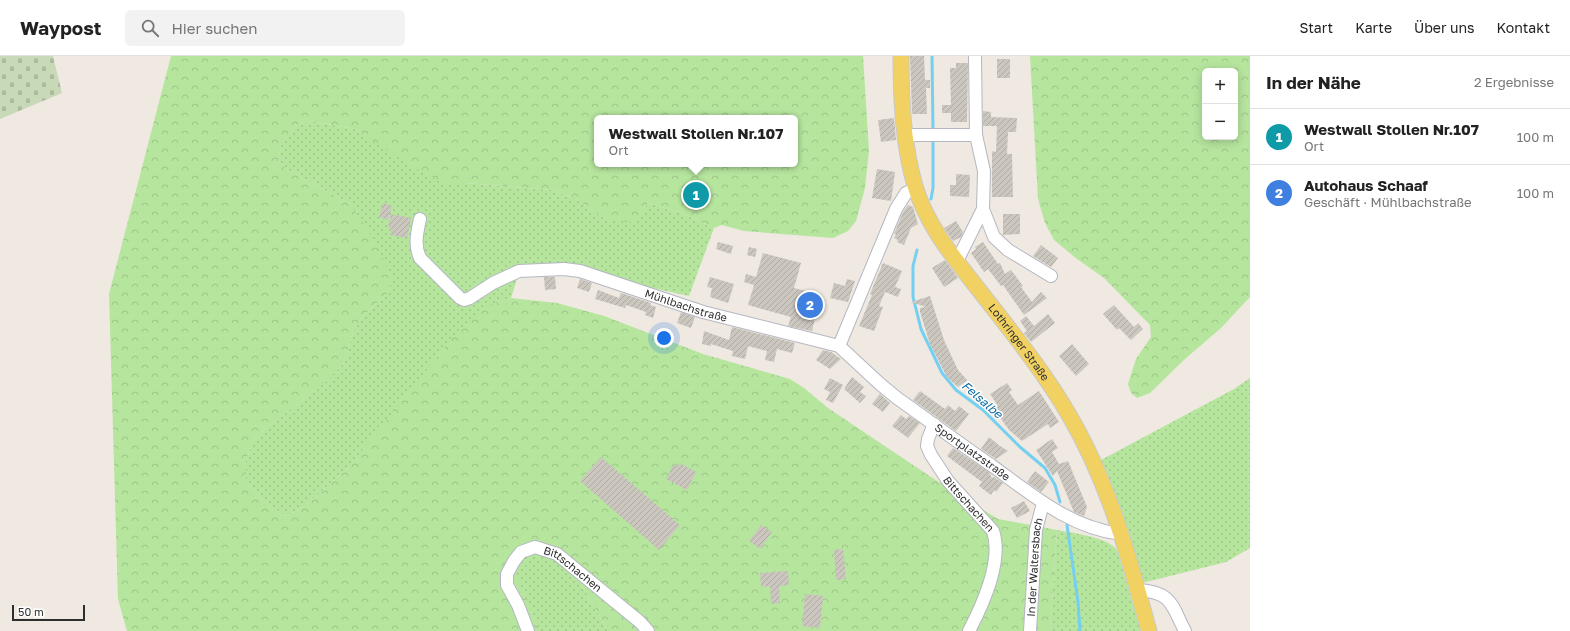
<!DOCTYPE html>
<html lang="de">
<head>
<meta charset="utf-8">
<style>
	:root { --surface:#fff; --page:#f2f2f2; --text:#222; --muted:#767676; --line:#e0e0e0; --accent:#0b8043 }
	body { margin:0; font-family:"Golos Text",sans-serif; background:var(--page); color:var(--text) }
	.controls { position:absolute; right:12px; top:12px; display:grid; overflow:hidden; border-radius:6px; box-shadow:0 2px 10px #0003 }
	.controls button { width:36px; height:36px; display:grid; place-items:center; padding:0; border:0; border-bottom:1px solid var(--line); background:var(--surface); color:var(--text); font:20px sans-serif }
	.scale { position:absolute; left:12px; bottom:10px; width:73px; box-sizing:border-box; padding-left:4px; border:2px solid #2e2e2e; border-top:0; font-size:11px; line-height:14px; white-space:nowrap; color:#2e2e2e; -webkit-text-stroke:3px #fff; paint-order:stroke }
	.you { position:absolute; left:664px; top:282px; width:14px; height:14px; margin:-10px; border:3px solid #fff; border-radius:50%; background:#1a73e8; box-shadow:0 0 0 6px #1a73e833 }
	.badge { display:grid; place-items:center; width:26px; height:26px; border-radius:50%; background:var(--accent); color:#fff; font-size:13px; font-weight:700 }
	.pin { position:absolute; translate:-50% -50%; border:2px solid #fff; box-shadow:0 1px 4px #0006 }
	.popup { position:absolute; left:594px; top:59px; width:204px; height:52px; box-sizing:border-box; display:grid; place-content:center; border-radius:6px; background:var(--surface); filter:drop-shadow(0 1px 3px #0005); font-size:13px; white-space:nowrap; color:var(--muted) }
	.popup b { font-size:15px; color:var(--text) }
	.popup::after { content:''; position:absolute; left:50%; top:100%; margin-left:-8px; border:8px solid transparent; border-top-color:var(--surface) }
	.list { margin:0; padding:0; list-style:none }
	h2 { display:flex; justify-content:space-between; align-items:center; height:52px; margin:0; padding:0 16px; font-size:17px }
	h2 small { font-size:13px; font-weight:400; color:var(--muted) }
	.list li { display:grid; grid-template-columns:26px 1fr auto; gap:12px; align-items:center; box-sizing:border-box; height:56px; padding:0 16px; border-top:1px solid var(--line) }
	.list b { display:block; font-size:15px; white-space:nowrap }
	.list p { margin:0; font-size:13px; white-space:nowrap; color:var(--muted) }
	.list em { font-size:13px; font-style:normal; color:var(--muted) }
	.icon { flex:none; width:22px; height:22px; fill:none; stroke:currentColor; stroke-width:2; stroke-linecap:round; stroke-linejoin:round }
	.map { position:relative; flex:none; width:1250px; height:575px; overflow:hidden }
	header { display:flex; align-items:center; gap:24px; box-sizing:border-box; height:56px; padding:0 20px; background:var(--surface); border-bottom:1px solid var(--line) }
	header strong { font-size:19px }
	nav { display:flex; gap:22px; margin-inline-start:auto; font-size:14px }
	.search { width:280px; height:36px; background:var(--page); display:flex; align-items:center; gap:10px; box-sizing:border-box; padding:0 14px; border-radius:6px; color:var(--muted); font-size:15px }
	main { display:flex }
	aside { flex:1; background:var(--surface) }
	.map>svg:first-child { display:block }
</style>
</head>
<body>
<header>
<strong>Waypost</strong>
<div class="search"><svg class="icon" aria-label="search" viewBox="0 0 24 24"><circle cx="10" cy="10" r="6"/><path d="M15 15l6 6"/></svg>Hier suchen</div>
<nav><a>Start</a><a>Karte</a><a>Über uns</a><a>Kontakt</a></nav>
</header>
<main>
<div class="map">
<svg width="1250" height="575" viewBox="0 0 1250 575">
	<defs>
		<pattern id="grass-dots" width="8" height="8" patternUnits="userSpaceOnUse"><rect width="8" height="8" fill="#b6e59e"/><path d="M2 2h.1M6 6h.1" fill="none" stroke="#9dc588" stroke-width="1.8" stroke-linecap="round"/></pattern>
		<pattern id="forest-crowns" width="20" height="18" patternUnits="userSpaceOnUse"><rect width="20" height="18" fill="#b6e59e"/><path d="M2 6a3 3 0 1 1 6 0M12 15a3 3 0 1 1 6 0" fill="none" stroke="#9dc588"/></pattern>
		<pattern id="cemetery-stones" width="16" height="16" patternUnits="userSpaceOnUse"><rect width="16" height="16" fill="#c8d9b8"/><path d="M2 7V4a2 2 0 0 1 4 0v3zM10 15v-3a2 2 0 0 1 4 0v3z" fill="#acbb9e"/></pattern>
		<pattern id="building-hatch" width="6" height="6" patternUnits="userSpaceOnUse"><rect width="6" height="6" fill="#cbc7bf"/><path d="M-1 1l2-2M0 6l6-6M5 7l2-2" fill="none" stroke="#afaba4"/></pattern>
	</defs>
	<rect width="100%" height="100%" fill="#efe9e1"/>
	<g fill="url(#grass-dots)">
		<polygon points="310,65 355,73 446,127 465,127 552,134 574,142 610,165 634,165 648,147 682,157 714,172 689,240 648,231 577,209 550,207 527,210 517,223 511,242 494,247 384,368 347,413 301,453 285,460 262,443 246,426 246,404 255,381 328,324 344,307 353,276 361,262 386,239 349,147 286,113 278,104 281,89 295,70"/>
		<polygon points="1250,322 1250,492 1226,506 1142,527 1101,404 1234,333"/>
		<path d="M1057,474C1072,477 1108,481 1117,494L1141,575H1050Z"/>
		<polygon points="535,486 565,500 608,575 539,575 508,499"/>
	</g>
	<g fill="url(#forest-crowns)" fill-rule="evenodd">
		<path d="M171,0H863L869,95L865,132L856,165L848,175L833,182L744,175L722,169L714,172L682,157L648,147L634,166L610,165L574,142L552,134L465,127H446L421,116L355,73L310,65L295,70L281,89L278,104L286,113L349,147L366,170L393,223L386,239L361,262L353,276L344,307L328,324L255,381L246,404V426L262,443L285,460L301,453L347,413L457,276L480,256L494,247L511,242L557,247L604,260L703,298L790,323L804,332L828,352L934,423L998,463L1057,474L1050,575H608L565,500L535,486L509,499L539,575H127L118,543L109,238ZM597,62H795V108H597Z"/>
		<path d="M1030,0H1250V241L1221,272L1185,303L1150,337L1137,342L1131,337L1128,328L1136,303L1151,281L1150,269L1104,222L1077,203L1054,184L1045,167L1038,143ZM1205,15H1235V81H1205Z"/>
	</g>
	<polygon fill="url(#cemetery-stones)" points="0,0 53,0 62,37 0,63"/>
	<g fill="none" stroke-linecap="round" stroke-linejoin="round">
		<g stroke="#75cff0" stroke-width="3">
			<polyline points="932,0 933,73"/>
			<polyline points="931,143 933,132 933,83"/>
			<polyline points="917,194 913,210 913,241 921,273 942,317 956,334 983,354 1020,391 1045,412 1055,429 1060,446"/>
			<polyline points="1067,469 1078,546 1080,575"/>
		</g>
	</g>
	<g fill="url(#building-hatch)">
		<polygon points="910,0 924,0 925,24 930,24 930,32 926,32 927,58 912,58"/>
		<rect x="997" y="3" width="13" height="19"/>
		<polygon points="956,7 968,7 967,66 951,66 951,57 942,57 942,49 951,49 950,12 956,12"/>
		<polygon points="983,55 991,56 991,61 1017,62 1016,76 1008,76 1007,98 1012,98 1013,141 992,141 992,95 996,96 997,70 983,70"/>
		<polygon points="894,62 896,84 881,86 878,64"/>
		<polygon points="877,113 895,116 891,145 872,142"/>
		<polygon points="956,118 970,119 969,141 950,140 950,129 956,129"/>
		<polygon points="383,147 392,150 388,164 379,161"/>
		<polygon points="908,149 913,151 918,168 911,172 904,189 897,186 898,184 894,182 896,178 894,178 903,156"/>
		<polygon points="391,158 411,162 407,182 390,179 392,173 388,172"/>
		<polygon points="1003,158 1020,158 1020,178 1003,179"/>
		<polygon points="956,165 963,176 961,181 953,185 944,172"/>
		<polygon points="718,186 733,190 731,198 716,193"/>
		<polygon points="983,186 998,208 1000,207 1005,218 1011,214 1023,230 1021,231 1032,246 1041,236 1047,242 1024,259 1003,229 1001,230 988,213 984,216 971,197 976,193 975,191"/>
		<polygon points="1041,189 1058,202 1051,211 1033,200"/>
		<polygon points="749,191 757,193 755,201 747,199"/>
		<polygon points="763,197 801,207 794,232 810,236 805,255 816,258 812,275 788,270 791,261 748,249 754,229 744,226 746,218 756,221"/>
		<polygon points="945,204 958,222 944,231 932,212"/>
		<polygon points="883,207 902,215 895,231 901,233 898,241 885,236 879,250 883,251 874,275 859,270 872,239 870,238"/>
		<polygon points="544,221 555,221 556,233 545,234"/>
		<polygon points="710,221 734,228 728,247 710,241 712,232 707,231"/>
		<polygon points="580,223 592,227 589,236 577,232"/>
		<polygon points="847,223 855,225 848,246 830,242 834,227 845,230"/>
		<polygon points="598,234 619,242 621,237 651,247 650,249 656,251 653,262 645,259 646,256 626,249 625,252 595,243"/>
		<polygon points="930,240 944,284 958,314 967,324 958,331 947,321 930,288 920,256 920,252 926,251 911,246"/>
		<polygon points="1114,249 1134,271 1138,267 1143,273 1131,284 1119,272 1117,274 1103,258"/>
		<polygon points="681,256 695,261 691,272 677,267"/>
		<polygon points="1048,258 1055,267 1031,286 1024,277 1027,275 1020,265 1026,260 1034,270"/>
		<polygon points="732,271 795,287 792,297 777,293 774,306 765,304 767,295 748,290 745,303 732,300 733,295 711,288 711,290 702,288 704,275 729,284"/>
		<polygon points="1072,288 1089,308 1076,320 1059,300"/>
		<polygon points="823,294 831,296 841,303 830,313 816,304"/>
		<polygon points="852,321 864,331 860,336 866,340 860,347 844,333"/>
		<polygon points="830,322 843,329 833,347 826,344 830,336 824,333"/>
		<polygon points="1007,327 1012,334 1009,336 1018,349 1039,335 1059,366 1050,372 1048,368 1022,385 1009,374 994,353 998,350 990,338"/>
		<polygon points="920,335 945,353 948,349 955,355 959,350 969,358 956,375 913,344"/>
		<polygon points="880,338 890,347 883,356 872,348"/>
		<polygon points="901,359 906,363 909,360 920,367 908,382 892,370"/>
		<polygon points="989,381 1000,390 1008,395 996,403 981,393"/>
		<polygon points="1052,383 1058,392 1052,396 1059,408 1068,405 1087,451 1084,460 1074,456 1057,415 1053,420 1036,394"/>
		<polygon points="953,392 989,416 992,422 994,421 1003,427 996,436 994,434 991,439 979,430 982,426 947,400"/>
		<polygon points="601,401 680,469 659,494 580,425"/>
		<polygon points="680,407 696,416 687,434 666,423 674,408 678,411"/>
		<polygon points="1035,415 1049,426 1041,436 1027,426"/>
		<polygon points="1024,445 1030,455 1017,462 1011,452"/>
		<polygon points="761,469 772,476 760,493 749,485"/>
		<polygon points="843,493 846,523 836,524 834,494"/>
		<polygon points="788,515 789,529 779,530 780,547 771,548 770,530 761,531 760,517"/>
		<polygon points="805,538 823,540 820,572 802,570"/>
	</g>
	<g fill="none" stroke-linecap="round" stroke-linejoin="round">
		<g stroke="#b4b7c1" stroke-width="14">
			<g id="minor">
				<polyline points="904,79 976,79"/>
				<polyline points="983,153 994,181 1008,194 1051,220"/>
				<path id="s1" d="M420,163C417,177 414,189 420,202L460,242L464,244L470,242L493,227L519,215L564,213L580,215L703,256L839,290L880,328L897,342C928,364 959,387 991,409C1031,438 1070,472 1121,478"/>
				<polyline points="957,205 983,153 984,115 976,79 975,0"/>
				<polyline points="839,290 896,153 906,137 916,132"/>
				<path id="s2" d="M934,368L928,383L927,390L931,399L948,425L993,475C1003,505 983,548 969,575"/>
				<path d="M1138,534C1172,536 1171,548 1185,575"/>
				<path id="s3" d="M528,575L518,549L507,529V518L514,505L521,496L535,491L557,498L640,566L648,575"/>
				<path id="s4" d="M1030,575L1036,474L1043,447"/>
			</g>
		</g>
		<g stroke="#c9c9c9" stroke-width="17">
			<g id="major">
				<path id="s5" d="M901,0C901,44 903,88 915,130C927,170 954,202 979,234C1010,274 1043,314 1069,359C1108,425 1129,501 1149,575"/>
			</g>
		</g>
		<use href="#minor" stroke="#fff" stroke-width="12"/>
		<use href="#major" stroke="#f2d163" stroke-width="15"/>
	</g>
	<g text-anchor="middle" stroke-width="3" stroke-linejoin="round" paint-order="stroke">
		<g font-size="11" fill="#2e2e2e" stroke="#fff">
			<text dy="4" stroke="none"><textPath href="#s1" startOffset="336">Mühlbachstraße</textPath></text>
			<text dy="4" stroke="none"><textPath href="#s5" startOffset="320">Lothringer Straße</textPath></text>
			<text dy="4" stroke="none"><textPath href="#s1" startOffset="665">Sportplatzstraße</textPath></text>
			<text dy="4" stroke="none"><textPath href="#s2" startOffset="95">Bittschachen</textPath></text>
			<text dy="4" stroke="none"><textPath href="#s4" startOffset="64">In der Waltersbach</textPath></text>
			<text dy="4" stroke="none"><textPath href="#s3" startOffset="147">Bittschachen</textPath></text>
		</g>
		<g font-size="12" font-style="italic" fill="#0d6fa3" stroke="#fff">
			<text transform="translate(982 344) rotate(41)" y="4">Felsalbe</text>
		</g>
	</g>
</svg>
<div class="controls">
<button>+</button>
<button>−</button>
</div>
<div class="scale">50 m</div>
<div class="you"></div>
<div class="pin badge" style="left:696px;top:139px;background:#0f9aa8">1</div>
<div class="popup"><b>Westwall Stollen Nr.107</b>Ort</div>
<div class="pin badge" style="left:810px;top:249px;background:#3f7fe0">2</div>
</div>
<aside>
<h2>In der Nähe<small>2 Ergebnisse</small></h2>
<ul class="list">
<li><span class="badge" style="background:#0f9aa8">1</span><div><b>Westwall Stollen Nr.107</b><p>Ort</p></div><em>100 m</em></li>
<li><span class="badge" style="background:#3f7fe0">2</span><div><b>Autohaus Schaaf</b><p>Geschäft · Mühlbachstraße</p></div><em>100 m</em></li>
</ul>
</aside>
</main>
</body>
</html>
